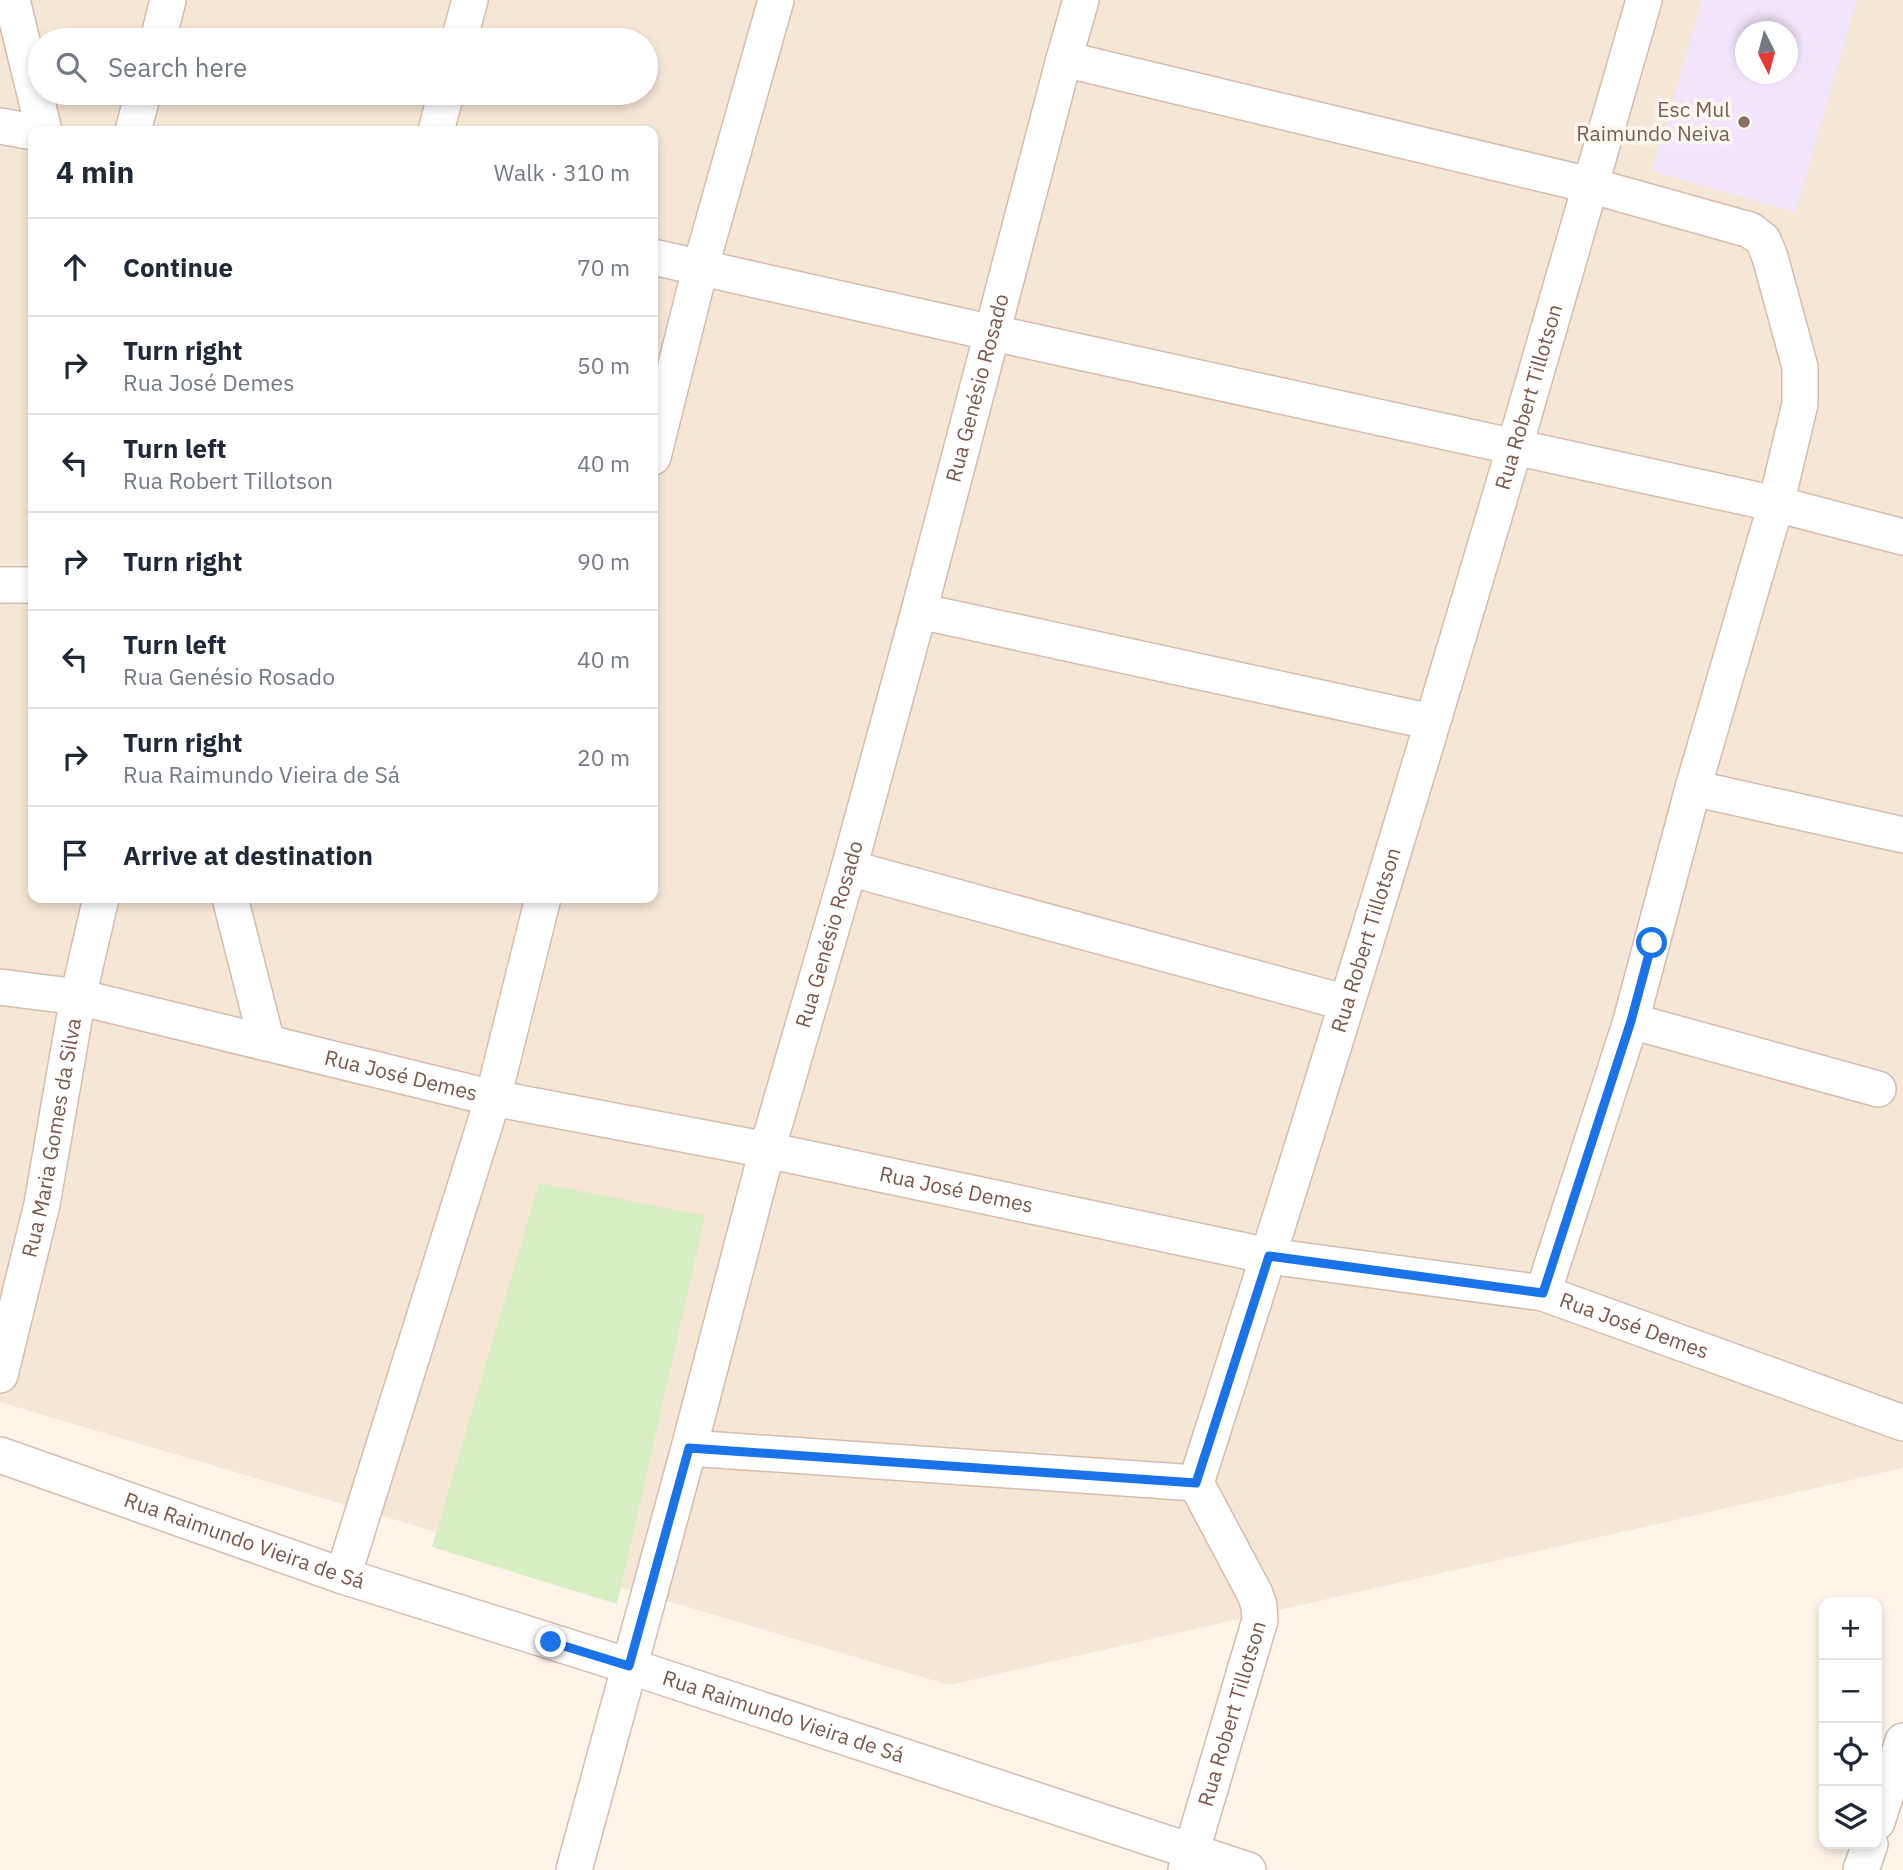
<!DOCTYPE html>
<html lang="en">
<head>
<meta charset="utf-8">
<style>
	:root { --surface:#fff; --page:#f6f6f7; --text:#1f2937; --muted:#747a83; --line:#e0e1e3 }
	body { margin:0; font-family:"IBM Plex Sans",sans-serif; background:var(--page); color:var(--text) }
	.controls { position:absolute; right:21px; bottom:21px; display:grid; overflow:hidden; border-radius:14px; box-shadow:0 4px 10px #0003 }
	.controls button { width:63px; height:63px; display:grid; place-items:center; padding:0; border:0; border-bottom:2px solid var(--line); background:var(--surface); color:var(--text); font:35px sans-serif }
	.compass { position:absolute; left:1735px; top:21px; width:63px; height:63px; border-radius:50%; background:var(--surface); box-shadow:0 4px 10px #0003; rotate:174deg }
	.stop { position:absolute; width:21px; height:21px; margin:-16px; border:5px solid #1a73e8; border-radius:50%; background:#fff }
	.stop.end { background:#1a73e8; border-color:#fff; box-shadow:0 2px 7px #0008 }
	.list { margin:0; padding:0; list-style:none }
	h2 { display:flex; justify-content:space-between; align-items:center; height:91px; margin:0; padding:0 28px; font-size:30px }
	h2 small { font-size:23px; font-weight:400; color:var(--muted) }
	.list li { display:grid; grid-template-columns:46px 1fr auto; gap:21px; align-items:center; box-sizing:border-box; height:98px; padding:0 28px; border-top:2px solid var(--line) }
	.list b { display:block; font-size:26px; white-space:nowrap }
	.list p { margin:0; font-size:23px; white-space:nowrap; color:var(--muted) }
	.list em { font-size:23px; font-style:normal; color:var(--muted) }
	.icon { flex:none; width:38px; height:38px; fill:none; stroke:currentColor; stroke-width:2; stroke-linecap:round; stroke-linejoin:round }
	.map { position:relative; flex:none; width:1903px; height:1870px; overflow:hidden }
	.search { position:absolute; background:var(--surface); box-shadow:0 4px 10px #0003; left:28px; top:28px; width:630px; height:77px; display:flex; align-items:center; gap:18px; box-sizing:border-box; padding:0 24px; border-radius:38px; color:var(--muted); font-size:26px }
	.panel { position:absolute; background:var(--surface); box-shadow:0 4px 10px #0003; left:28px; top:126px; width:630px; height:777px; border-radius:14px }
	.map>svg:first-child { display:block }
</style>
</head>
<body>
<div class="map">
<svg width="1903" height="1870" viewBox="0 0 1903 1870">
	<rect width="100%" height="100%" fill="#fef4e8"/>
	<path fill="#f6e6d6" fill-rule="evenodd" d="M0,0H1903V1468L949,1685L0,1402ZM1745,32H1787V74H1745ZM40,40H646V93H40ZM33,131H653V898H33Z"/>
	<path fill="#f1e4fb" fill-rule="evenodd" d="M1702,0H1857L1795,212L1652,171ZM1745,32H1787V74H1745Z"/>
	<polygon fill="#d7edc4" points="539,1183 705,1216 617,1604 432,1547"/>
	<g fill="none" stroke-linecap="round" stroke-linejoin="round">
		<g stroke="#d4bdaf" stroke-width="38">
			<g id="minor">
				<polyline points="12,0 44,131"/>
				<polyline points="158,40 168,0"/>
				<polyline points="459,40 470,0"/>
				<polyline points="1064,59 1589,185 1750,230 1763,240 1770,257 1800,367 1800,404 1776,504 1693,788 1631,1021 1543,1293"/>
				<polyline points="0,126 33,132"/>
				<polyline points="133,131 143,93"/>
				<polyline points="436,131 446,93"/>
				<polyline points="653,257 993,333 1776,504 1903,537"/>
				<polyline points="653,457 700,269 776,0"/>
				<polyline points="0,585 33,585"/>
				<polyline points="919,611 1432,722"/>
				<polyline points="1693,788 1903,835"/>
				<polyline points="849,868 1347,1003"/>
				<polyline points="230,898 267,1043"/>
				<path id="s1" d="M0,987L78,997L493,1098L767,1150L1269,1256L1543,1293L1903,1423"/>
				<polyline points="1631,1021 1878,1089"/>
				<path id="s2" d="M0,1375L42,1204L78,997L101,898"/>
				<polyline points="689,1448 1196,1483"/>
				<path id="s3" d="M0,1455L343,1576L629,1666L1248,1870"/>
				<polyline points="343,1576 493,1098 543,898"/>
				<polyline points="1877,1822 1903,1741"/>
				<path id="s4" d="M574,1870L689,1448L767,1150L849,868L919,611L1064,59L1081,0"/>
				<path id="s5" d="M1186,1870L1260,1620L1259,1606L1255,1594L1196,1483C1306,1140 1412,795 1514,449C1558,299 1600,149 1644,0"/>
				<polyline points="1861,1870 1870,1844"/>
			</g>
		</g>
		<use href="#minor" stroke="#fff" stroke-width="35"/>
	</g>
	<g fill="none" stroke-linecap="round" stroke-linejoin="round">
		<polyline stroke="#1a73e8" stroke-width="9" points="551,1642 629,1666 689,1448 1196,1483 1269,1256 1543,1293 1631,1021 1652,943"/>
	</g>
	<circle fill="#8d6e63" stroke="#fff8f0" stroke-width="2.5" cx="1744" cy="122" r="7"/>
	<g text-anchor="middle" stroke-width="7" stroke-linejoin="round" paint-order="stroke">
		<g font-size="21" fill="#785e54" stroke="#fff8f0" text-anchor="end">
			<text x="1730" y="117">Esc Mul<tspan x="1730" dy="24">Raimundo Neiva</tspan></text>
		</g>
		<g font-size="21" fill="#7b5849" stroke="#fff8f0">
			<text dy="7" stroke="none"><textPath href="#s4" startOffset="1536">Rua Genésio Rosado</textPath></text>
			<text dy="7" stroke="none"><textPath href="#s5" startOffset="1549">Rua Robert Tillotson</textPath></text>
			<text dy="7" stroke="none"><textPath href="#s4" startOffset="970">Rua Genésio Rosado</textPath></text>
			<text dy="7" stroke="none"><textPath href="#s5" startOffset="982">Rua Robert Tillotson</textPath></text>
			<text dy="7" stroke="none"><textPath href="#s1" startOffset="411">Rua José Demes</textPath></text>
			<text dy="7" stroke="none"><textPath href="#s2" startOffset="243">Rua Maria Gomes da Silva</textPath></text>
			<text dy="7" stroke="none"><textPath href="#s1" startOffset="978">Rua José Demes</textPath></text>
			<text dy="7" stroke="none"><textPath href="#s1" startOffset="1671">Rua José Demes</textPath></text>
			<text dy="7" stroke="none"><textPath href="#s3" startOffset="259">Rua Raimundo Vieira de Sá</textPath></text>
			<text dy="7" stroke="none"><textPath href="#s5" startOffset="163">Rua Robert Tillotson</textPath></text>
			<text dy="7" stroke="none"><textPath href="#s3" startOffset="826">Rua Raimundo Vieira de Sá</textPath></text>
		</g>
	</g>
</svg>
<div class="controls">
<button>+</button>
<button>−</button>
<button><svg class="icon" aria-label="locate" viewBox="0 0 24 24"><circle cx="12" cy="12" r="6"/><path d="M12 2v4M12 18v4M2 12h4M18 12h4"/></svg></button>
<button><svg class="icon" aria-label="layers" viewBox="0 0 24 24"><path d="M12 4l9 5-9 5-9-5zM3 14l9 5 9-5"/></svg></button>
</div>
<svg class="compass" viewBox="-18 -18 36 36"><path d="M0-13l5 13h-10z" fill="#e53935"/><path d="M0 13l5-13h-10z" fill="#747a83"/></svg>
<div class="stop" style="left:1652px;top:943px"></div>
<div class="stop end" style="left:551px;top:1642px"></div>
<div class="search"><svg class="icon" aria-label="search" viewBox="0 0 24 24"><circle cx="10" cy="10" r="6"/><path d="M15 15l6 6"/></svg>Search here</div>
<section class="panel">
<h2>4 min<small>Walk · 310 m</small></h2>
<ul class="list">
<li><svg class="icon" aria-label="ahead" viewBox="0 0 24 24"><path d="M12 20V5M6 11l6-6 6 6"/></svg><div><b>Continue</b></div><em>70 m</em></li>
<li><svg class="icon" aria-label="right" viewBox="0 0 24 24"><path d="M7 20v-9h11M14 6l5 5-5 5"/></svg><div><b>Turn right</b><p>Rua José Demes</p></div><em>50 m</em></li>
<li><svg class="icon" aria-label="left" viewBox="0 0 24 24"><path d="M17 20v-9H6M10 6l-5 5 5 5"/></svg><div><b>Turn left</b><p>Rua Robert Tillotson</p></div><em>40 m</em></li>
<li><svg class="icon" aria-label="right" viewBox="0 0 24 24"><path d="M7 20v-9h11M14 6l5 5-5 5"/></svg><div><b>Turn right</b></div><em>90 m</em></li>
<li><svg class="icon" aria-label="left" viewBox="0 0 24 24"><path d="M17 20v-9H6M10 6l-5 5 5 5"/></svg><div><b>Turn left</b><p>Rua Genésio Rosado</p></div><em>40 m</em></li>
<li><svg class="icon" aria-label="right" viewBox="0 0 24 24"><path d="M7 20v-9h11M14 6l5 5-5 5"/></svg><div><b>Turn right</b><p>Rua Raimundo Vieira de Sá</p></div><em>20 m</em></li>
<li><svg class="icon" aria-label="arrive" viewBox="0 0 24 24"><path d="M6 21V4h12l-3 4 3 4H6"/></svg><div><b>Arrive at destination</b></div></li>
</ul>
</section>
</div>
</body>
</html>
